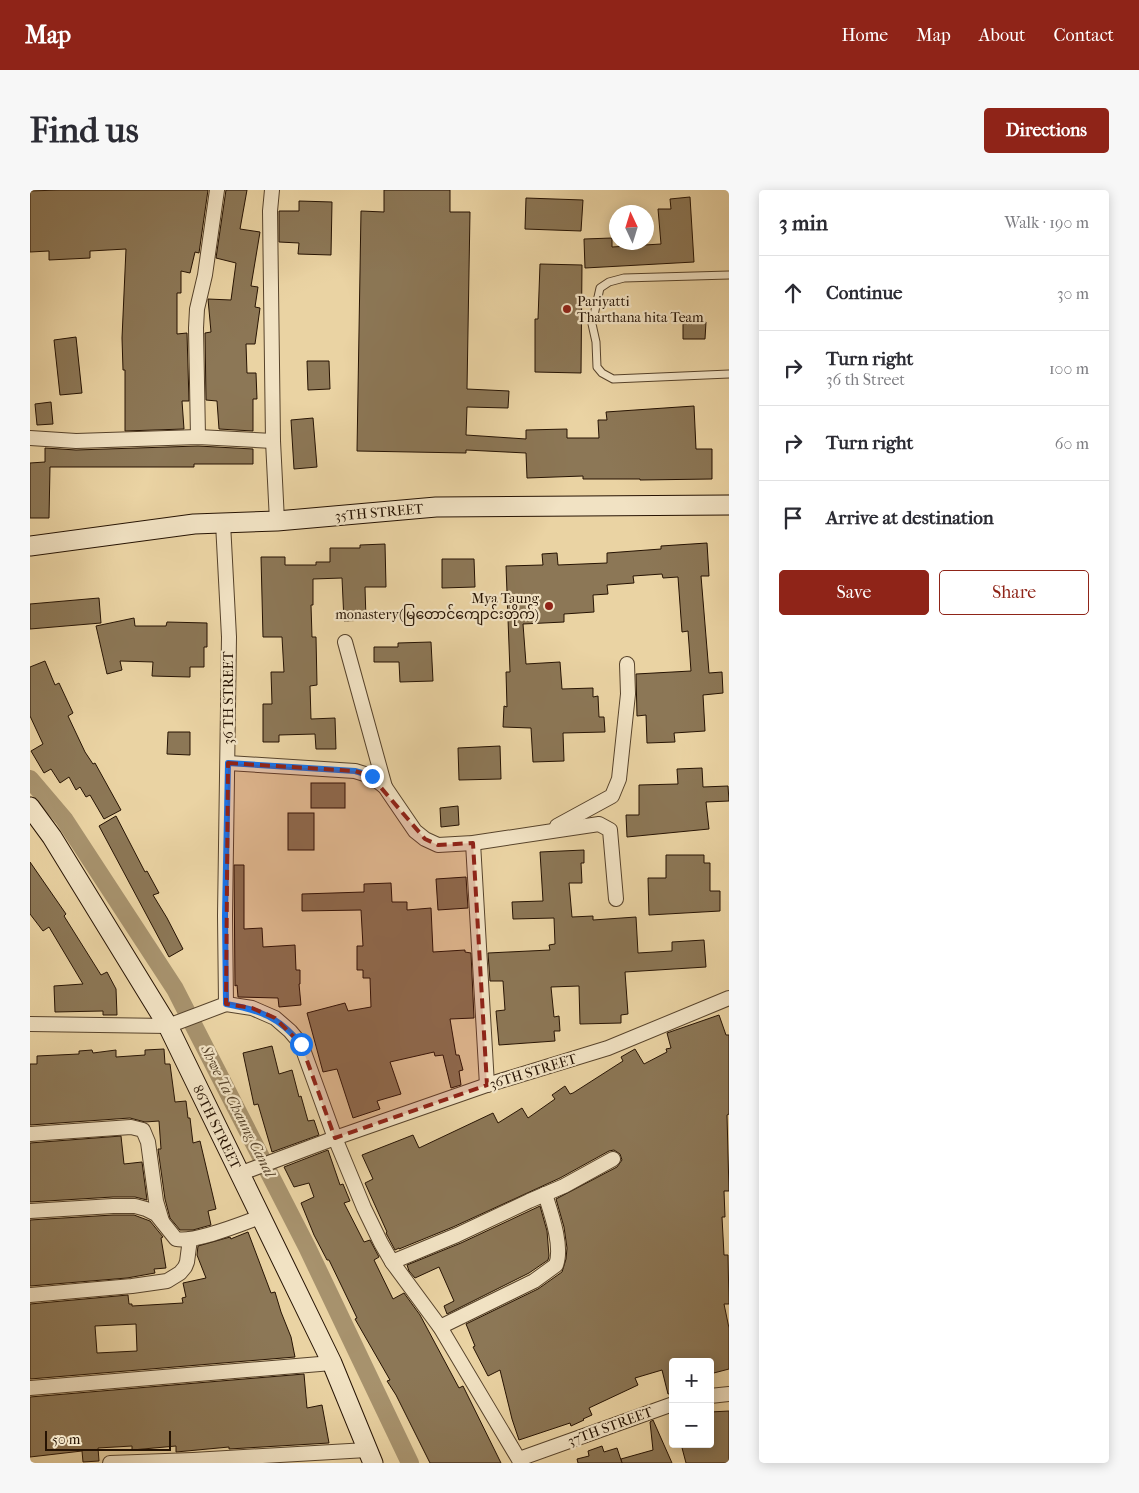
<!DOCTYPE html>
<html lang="en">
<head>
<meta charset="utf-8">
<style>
	:root { --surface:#fff; --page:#f7f7f7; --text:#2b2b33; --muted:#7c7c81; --line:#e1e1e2; --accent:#8f2418 }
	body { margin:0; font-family:"IM FELL French Canon","Noto Sans Myanmar",serif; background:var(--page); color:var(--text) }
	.controls { position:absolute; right:15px; bottom:15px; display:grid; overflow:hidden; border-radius:5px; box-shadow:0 2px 12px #0003 }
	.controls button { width:45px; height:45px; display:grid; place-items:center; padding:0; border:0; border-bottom:1px solid var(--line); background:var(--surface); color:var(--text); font:25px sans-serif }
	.compass { position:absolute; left:579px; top:15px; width:45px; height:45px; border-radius:50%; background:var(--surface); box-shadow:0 2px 12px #0003; rotate:356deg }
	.scale { position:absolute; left:15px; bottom:12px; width:126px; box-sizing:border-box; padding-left:5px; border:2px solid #261303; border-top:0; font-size:14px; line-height:18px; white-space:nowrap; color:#261303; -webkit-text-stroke:4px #f1e2c3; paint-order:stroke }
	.stop { position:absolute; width:15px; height:15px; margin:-11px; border:4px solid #1a73e8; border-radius:50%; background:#fff }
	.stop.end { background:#1a73e8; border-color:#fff; box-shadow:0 1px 5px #0008 }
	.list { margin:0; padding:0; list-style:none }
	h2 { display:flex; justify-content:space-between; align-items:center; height:65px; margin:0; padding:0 20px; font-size:21px }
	h2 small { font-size:16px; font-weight:400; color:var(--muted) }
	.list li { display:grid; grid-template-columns:32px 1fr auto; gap:15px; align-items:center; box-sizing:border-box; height:75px; padding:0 20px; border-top:1px solid var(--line) }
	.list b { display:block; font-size:19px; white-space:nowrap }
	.list p { margin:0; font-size:16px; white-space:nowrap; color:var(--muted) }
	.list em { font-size:16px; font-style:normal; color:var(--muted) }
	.actions { display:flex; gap:10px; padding:15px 20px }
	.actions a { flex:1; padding:11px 0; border:1px solid var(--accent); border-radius:5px; text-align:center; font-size:18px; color:var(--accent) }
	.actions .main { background:var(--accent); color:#fff }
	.icon { flex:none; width:28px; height:28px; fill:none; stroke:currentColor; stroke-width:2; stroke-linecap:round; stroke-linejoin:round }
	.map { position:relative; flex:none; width:699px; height:1273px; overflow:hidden; border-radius:5px }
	header { display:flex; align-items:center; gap:30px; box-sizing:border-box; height:70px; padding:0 25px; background:var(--accent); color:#fff }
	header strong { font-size:24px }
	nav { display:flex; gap:28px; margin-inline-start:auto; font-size:18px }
	.intro { display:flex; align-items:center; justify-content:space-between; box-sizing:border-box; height:120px; padding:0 30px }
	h1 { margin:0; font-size:35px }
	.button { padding:12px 22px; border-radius:5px; background:var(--accent); color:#fff; font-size:18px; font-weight:700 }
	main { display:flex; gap:30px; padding:0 30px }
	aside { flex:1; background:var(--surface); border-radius:5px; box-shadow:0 2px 12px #0003 }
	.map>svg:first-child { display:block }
</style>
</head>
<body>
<header>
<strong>Map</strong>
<nav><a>Home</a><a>Map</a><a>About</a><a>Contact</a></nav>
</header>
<div class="intro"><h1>Find us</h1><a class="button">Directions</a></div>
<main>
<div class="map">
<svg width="699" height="1273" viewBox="0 0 699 1273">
	<rect width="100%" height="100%" fill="#ead3a3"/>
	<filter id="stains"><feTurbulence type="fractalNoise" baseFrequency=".004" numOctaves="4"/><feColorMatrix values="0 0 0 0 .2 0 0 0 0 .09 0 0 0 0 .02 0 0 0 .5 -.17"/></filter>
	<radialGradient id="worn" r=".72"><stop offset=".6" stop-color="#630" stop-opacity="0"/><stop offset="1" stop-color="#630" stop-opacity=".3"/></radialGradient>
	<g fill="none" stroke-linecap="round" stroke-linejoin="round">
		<polyline stroke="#a7926d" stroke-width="18" points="0,589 34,629 145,799 277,1057 380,1273"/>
	</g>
	<g fill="#8c7756" stroke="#261303" fill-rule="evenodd">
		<polygon points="29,0 178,0 169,63 165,62 160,83 151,81 151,103 147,103 147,144 157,143 159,211 152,211 154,239 95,241 95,180 93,180 92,148 96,59 60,61 60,68 19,70 19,61 0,62 0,1"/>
		<polygon points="196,0 217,0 210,39 230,42 221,96 228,97 225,117 230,118 225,154 216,154 217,183 226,183 227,209 223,209 223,241 189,239 187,211 176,210 175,143 181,142 178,109 201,110 206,73 186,68"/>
		<polygon points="354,0 420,0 420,22 440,22 437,199 479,201 478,218 437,217 436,245 496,249 496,240 537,239 537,248 569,248 568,230 577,230 576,222 664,216 666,259 682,259 682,289 610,290 610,289 553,289 553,286 497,288 496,263 436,260 436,263 327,261 331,21 354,22"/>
		<polygon points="660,7 664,72 555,78 554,49 582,48 582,57 631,54 628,19 641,19 640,9"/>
		<polygon points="496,8 553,10 551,41 495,39"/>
		<polygon points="269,11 302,12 301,65 268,64 269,53 249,52 249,21 269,21"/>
		<polygon points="510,74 552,75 551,183 505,182 505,129 508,129"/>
		<polygon points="653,131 676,132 675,149 653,149"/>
		<polygon points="46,147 52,203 30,205 24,150"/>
		<polygon points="277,171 299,171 300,199 278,200"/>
		<polygon points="21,212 23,234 7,235 5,214"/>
		<polygon points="283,228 287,277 264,279 261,230"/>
		<polygon points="168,256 223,259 223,274 164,274 164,277 20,277 19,328 0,328 0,273 15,272 15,258 46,260"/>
		<polygon points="677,353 679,386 671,386 679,483 692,482 693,503 673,505 675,541 644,543 645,552 617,553 616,525 607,526 606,484 661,481 658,441 652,442 648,387 633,388 632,384 603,386 604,393 577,395 578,404 563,405 564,422 534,424 534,432 493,434 496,474 530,472 532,499 563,498 563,507 568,506 569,527 574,527 575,542 533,543 534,571 503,572 501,538 473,537 474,516 477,517 476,482 480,482 476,376 513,375 512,364 527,363 528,375 577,373 577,363 631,359 631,356"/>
		<polygon points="355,354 356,397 335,397 336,430 314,431 312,388 283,389 283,415 281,415 282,447 286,447 287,495 280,496 281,529 305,528 306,559 286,559 285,544 249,545 249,552 233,552 233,514 242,514 241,482 254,482 252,447 233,447 231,367 255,367 255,375 286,375 286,372 300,372 300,358 330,358 330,355"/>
		<polygon points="412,369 444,369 445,397 412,398"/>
		<polygon points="69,408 71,433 0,439 0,414"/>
		<polygon points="104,428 105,436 136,436 137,432 177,433 177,457 174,457 174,477 160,477 160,487 122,486 123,472 90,471 92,480 77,484 66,436"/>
		<polygon points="401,452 403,491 370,492 369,472 344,472 344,457 368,457 368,453"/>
		<polygon points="15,471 25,495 29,493 43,523 38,526 55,562 63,574 65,573 91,620 74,629 60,605 56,607 50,597 46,600 39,587 30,593 21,579 14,583 1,561 13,554 0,526 0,477"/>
		<polygon points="138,542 160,542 160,565 137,564"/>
		<polygon points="470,556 471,589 429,590 428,558"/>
		<polygon points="672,578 673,597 698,596 699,611 676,612 679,639 597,647 596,625 609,625 609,595 648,594 647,579"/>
		<rect x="281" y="593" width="34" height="25"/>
		<polygon points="428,616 429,635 411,637 410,618"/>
		<rect x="258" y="623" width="26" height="37"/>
		<polygon points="86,626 115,682 117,681 129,703 123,705 137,728 153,759 139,767 69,636"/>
		<polygon points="554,660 554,673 551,673 552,693 539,693 542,727 563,726 563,730 606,727 608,763 642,761 642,752 674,750 676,777 595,782 598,824 591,825 591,833 550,834 549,796 521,797 524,827 529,826 530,841 524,841 525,851 469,855 466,821 475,820 473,791 460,791 458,763 520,760 519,755 525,754 524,728 483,729 482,712 513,711 510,662"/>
		<polygon points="636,665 674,665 674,673 680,673 680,701 690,701 690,721 619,725 618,688 636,688"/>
		<polygon points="0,672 36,724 34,726 71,785 77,782 86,799 87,825 73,825 73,821 25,822 24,796 53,794 19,737 13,741 0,724"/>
		<polygon points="204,675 214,675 214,739 232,738 233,757 265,755 266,780 270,780 270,794 269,794 271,815 249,817 248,808 208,807 207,795 205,796"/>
		<polygon points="436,687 438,718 408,720 406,689"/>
		<polygon points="361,693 362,712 377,712 377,720 401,718 403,762 435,760 435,762 441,763 444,828 420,829 426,865 429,865 433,880 429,881 431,895 421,898 413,865 405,866 404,862 360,872 371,904 347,911 350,919 323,928 307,879 293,882 277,823 315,813 318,821 341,817 340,788 333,788 333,780 327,780 327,756 333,756 331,720 272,721 272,704 334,702 334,694"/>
		<polygon points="689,825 696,845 699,845 699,924 697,925 699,1001 694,1001 695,1027 692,1027 694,1065 698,1065 699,1114 694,1114 699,1138 699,1179 680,1184 680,1172 643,1172 643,1203 638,1204 632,1180 605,1188 608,1195 559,1218 562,1225 553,1229 554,1230 541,1236 540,1233 489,1250 482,1229 470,1180 458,1186 443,1157 445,1156 436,1134 508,1099 532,1082 536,1069 537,1058 534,1037 526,1009 587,977 592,970 590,964 584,960 579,961 530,988 423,1037 369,1059 369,1058 365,1060 356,1043 357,1042 335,993 343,989 332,965 383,945 389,958 463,923 468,933 492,918 498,928 525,909 522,905 535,896 540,904 543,903 593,871 591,867 605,859 614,874 637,862 636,859 641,858 637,843"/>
		<polygon points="242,856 249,884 262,880 269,907 271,906 278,931 284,930 289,945 242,962 228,914 224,915 213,863"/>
		<polygon points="134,859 135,874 140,874 145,912 156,911 158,928 160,928 163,953 170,951 186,1019 178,1021 181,1035 163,1040 150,1040 140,1028 135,1009 128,959 131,959 129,931 115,932 100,928 0,935 0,874 7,874 7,866 49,864 49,861 62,860 63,863 86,860 86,867 115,865 115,860"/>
		<polygon points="91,946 94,974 112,972 117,1010 105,1007 83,1007 0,1012 0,953"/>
		<polygon points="298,960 310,995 313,994 320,1011 314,1013 334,1052 340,1050 349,1067 344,1070 363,1109 374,1103 390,1125 429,1198 433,1196 471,1273 400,1273 366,1205 357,1191 360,1190 325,1129 327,1128 299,1070 297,1070 284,1045 271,1013 284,1007 279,993 264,997 254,977"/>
		<polygon points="510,1016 517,1041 519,1066 518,1070 499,1083 417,1124 414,1116 424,1111 409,1077 385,1088 379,1081 377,1075 431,1053"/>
		<polygon points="83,1025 104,1025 120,1031 133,1047 131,1048 136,1078 124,1079 125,1083 97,1088 0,1096 0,1030"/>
		<path d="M218,1042L241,1103L245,1102L251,1122L261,1147L265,1167L0,1189V1114L98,1105L99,1114H102V1116L153,1113L152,1108L156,1107L153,1093L176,1088L167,1065L168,1056L200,1047L201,1049L203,1048ZM106,1134L107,1161L67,1163L65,1136Z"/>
		<polygon points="274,1184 277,1218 292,1215 299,1253 199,1259 199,1257 146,1262 146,1256 102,1260 102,1256 68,1258 69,1271 53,1272 52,1261 0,1267 0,1207"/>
		<polygon points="699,1221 699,1273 656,1273 651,1254 680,1254 680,1222"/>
		<polygon points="623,1230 642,1273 592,1273 591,1269 623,1260 620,1232"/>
		<polygon points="572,1256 574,1262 587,1258 592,1273 548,1273 547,1269 559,1266 558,1261"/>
	</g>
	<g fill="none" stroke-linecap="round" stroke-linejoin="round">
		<g stroke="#57432b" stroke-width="9">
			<polyline id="lane" points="699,85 594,88 579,92 570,98 562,134 566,152 567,177 572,183 583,189 699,184"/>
		</g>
		<g stroke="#57432b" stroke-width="16">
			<g id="street">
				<polyline points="242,0 240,21 243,251 247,331"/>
				<polyline points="168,247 166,138 167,119 175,85 187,0"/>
				<polyline points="0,248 46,251 168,247 243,251"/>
				<polyline points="315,452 355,597"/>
				<polyline points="198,573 325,581 341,586 355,597 385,641 395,649 408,655 443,653 569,634 580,640 586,709"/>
				<polyline points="527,636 582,606 589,589 598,504 597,474"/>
				<polyline points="443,653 457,895"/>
				<polyline points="196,814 222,818 245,828 260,841 271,854 305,948 334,1018 351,1053 362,1072 410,1137 491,1273"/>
				<polyline points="0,834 138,836 196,814 195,726 199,447 193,333"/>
				<polyline points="0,944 101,937 113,940 118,952 126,1011 132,1031"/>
				<polyline points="209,984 305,948 457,895 578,858 699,808"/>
				<path d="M0,1021L83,1016H105L116,1019L126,1024L146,1049C165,1053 211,1034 230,1027"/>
				<polyline points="362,1072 427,1045 499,1011 534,996 583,969"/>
				<polyline points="0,1105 102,1096 137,1091 150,1083 155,1077 157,1072 160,1049"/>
				<path d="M410,1137L504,1091L526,1075C533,1056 521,1023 515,1004"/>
				<polyline points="0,1198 302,1173"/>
				<polyline points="680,1206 699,1204"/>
				<polyline points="489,1269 643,1214"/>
				<polyline points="80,1273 163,1270 337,1260"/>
			</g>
		</g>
		<g stroke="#261303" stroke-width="21">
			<g id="secondary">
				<polyline points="0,356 164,334 247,331 406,317 699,315"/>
				<polyline points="0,617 22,647 138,836 302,1173 343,1273"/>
			</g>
		</g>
		<use href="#lane" stroke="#f1e2c3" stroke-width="7"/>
		<use href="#street" stroke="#f1e2c3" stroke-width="14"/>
		<use href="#secondary" stroke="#f1e2c3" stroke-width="19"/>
	</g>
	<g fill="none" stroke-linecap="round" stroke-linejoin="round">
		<path stroke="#1a73e8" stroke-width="6" d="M271,854C249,827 230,820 196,814L195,726L198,573L325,581L342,586"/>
	</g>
	<path fill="#8f2418" fill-opacity="0.2" stroke="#8f2418" stroke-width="4" stroke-dasharray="10 6" stroke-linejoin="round" d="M198,573L325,581L341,586L395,649L408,655L443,653L457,895L305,948L271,854L245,828L222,818L196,814Z"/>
	<g fill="#8f2418" stroke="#f1e2c3" stroke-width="2">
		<circle cx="537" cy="119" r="5"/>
		<circle cx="519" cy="416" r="5"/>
	</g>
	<g text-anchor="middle" stroke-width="4.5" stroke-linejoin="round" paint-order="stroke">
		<g font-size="14" fill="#261303" stroke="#f1e2c3" text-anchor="start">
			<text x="547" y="116">Pariyatti<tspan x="547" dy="16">Tharthana hita Team</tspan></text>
			<text x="509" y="413" text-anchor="end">Mya Taung<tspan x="509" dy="16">monastery(မြတောင်ကျောင်းတိုက်)</tspan></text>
		</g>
		<g font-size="14" fill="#261303" stroke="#f1e2c3">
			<text transform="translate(349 322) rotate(-5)" y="5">35TH STREET</text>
			<text transform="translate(198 508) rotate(-90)" y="5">36 TH STREET</text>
			<text transform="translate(503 881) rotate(-17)" y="5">36TH STREET</text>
			<text transform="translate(187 937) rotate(64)" y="5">86TH STREET</text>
			<text transform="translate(580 1236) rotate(-20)" y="5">37TH STREET</text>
		</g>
		<g font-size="15" font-style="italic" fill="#5a462d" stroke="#f1e2c3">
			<text transform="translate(208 921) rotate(63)" y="5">Shwe Ta Chaung Canal</text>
		</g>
	</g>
	<rect width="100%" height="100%" filter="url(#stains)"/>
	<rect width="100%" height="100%" fill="url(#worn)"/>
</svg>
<div class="controls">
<button>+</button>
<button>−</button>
</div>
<svg class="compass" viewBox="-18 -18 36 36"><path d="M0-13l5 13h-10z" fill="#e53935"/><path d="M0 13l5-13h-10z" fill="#7c7c81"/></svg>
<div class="scale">50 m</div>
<div class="stop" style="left:271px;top:854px"></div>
<div class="stop end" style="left:342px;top:586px"></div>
</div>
<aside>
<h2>3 min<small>Walk · 190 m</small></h2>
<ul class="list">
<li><svg class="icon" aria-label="ahead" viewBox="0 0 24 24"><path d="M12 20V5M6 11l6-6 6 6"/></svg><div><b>Continue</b></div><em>30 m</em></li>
<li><svg class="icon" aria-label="right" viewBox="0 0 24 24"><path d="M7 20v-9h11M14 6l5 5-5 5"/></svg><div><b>Turn right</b><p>36 th Street</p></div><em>100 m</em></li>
<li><svg class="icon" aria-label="right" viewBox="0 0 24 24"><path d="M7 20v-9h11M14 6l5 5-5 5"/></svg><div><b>Turn right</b></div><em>60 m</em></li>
<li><svg class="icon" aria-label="arrive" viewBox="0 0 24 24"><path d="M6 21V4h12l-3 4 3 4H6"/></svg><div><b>Arrive at destination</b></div></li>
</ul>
<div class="actions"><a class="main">Save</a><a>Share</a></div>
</aside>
</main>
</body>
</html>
